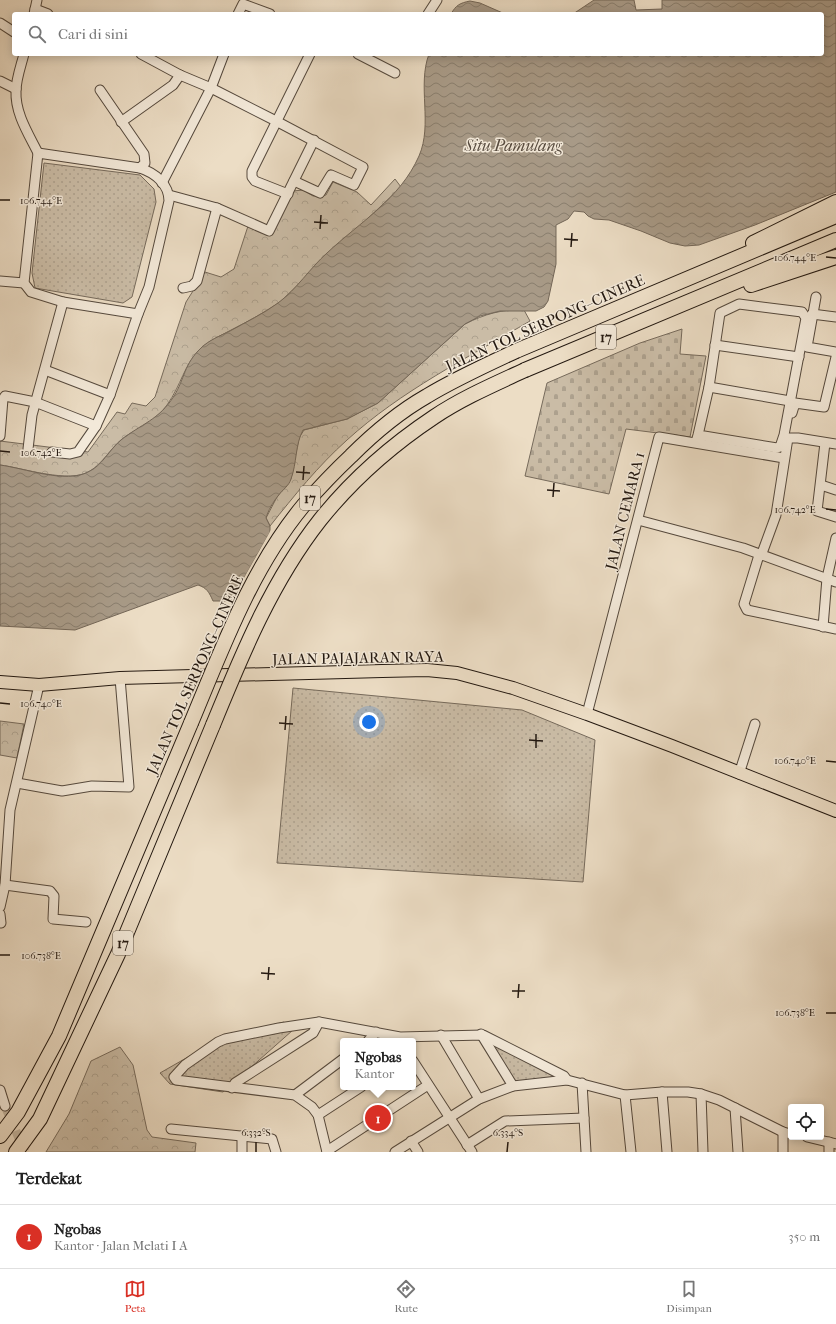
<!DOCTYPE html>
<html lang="id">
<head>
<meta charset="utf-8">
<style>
	:root { --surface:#fff; --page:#f6f6f6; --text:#222; --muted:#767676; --line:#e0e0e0; --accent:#d93025 }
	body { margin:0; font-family:"IM FELL French Canon",serif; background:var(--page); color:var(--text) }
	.controls { position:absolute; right:12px; bottom:12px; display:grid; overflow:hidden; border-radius:4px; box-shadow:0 2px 10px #0003 }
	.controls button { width:36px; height:36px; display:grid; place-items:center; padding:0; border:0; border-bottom:1px solid var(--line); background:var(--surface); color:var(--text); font:20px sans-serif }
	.you { position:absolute; left:369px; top:722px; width:14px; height:14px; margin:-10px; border:3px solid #fff; border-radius:50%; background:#1a73e8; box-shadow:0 0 0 6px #1a73e833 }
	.badge { display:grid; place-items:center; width:26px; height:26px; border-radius:50%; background:var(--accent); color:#fff; font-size:13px; font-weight:700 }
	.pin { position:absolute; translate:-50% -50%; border:2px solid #fff; box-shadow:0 1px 4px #0006 }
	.popup { position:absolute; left:340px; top:1038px; width:76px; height:52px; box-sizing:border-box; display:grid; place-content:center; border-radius:4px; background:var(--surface); filter:drop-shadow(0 1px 3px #0005); font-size:13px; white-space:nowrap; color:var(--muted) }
	.popup b { font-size:15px; color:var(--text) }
	.popup::after { content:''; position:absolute; left:50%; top:100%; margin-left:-8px; border:8px solid transparent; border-top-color:var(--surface) }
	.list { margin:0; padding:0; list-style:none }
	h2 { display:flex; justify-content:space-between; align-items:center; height:52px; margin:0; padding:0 16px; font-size:17px }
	h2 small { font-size:13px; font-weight:400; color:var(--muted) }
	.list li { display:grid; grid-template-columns:26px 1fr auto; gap:12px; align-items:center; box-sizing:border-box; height:64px; padding:0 16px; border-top:1px solid var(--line) }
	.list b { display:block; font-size:15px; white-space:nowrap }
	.list p { margin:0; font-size:13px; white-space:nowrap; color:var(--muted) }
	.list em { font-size:13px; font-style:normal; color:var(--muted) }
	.icon { flex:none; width:22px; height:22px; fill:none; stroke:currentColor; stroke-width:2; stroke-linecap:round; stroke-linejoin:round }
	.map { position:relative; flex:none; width:836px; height:1152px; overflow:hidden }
	.search { position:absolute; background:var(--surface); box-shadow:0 2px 10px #0003; left:12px; right:12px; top:12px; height:44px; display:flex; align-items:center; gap:10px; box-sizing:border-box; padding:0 14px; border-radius:4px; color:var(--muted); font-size:15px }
	.sheet { height:116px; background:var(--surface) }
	nav { display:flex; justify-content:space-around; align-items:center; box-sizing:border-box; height:56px; border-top:1px solid var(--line); background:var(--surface); font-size:11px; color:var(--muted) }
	nav a { display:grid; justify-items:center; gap:2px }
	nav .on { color:var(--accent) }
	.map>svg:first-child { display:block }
</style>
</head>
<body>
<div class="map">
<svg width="836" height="1152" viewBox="0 0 836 1152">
	<defs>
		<pattern id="green-dots" width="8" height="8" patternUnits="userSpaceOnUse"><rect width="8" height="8" fill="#cabca6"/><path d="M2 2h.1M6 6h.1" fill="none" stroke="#ada18e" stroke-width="1.8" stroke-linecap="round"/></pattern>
		<pattern id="forest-crowns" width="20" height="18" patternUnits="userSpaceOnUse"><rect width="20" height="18" fill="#cabca6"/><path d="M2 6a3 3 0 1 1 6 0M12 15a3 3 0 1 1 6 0" fill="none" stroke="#ada18e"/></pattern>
		<pattern id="cemetery-stones" width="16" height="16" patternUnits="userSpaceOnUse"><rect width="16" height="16" fill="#cabca6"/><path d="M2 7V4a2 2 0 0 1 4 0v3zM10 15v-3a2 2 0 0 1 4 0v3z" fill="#ada18e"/></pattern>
		<pattern id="water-waves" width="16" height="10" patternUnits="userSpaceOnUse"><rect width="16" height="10" fill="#a89a87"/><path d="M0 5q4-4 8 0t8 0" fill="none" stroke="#887d6d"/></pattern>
	</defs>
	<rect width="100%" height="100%" fill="#ecddc5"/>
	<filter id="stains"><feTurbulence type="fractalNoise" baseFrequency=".005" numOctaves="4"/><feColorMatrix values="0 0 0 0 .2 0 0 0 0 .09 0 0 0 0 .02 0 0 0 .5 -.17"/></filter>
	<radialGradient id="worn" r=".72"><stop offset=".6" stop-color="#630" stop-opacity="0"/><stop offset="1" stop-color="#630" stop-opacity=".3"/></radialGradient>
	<g fill="url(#green-dots)" stroke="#766a5b">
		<polygon points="44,163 140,175 154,189 156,202 132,297 123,303 35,288 32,273"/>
		<polygon points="293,688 522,710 595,740 583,882 277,863"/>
		<polygon points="284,1022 293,1030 223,1092 170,1084 160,1073 223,1037"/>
		<polygon points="485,1035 567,1080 513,1086"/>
	</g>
	<g fill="url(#forest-crowns)" stroke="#766a5b">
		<path d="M395,179L401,187L280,302C265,312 249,321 233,329C222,335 210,340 201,348C183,366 182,384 167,405C156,421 137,428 122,439C110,449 103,463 90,471C70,484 23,468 0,465V441L88,452L117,412L125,414L132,403L146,406L155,397L186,302L205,272L221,277L234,269L249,223L261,226H273L293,191L303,190L313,196L326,195L333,182L357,192L371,205Z"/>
		<path d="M524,310L530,321C467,358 401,391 347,440C318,466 294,496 270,526L266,518L277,497L291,479L299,438L304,430L347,419L378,403L465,324C485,314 502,309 524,310Z"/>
		<polygon points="0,721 24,724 17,758 0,755"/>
		<polygon points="120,1047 133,1065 147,1130 152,1137 196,1143 195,1152 46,1152 69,1114 91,1061"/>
	</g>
	<polygon fill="url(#cemetery-stones)" stroke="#766a5b" points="682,329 680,354 706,356 690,437 626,429 609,494 525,476 547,383 640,343"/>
	<g fill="url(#water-waves)" stroke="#736657">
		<path d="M594,0H634L636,10L662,9V0H836V192L755,225L699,245L685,246L670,243L641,231L609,220L594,219L588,216L584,212L574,211L568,219L556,225V264L548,301L544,307L536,311H500L480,316L465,324L378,403L347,419L303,430C295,445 297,463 291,479C289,486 282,490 278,496C273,502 268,511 266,518L270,526V532L231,601H213C209,592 207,588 198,585L75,630L0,626V465C24,468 66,484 88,472C102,466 109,450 121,440C141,424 159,420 174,396C185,378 184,364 201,348C209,340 220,336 230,331C246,322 263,314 278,303C297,289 310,268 327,253C360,222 400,199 419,156C433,124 417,86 429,54H822V14H573Z"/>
		<path d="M470,1L480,3L505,14H451C456,5 460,3 470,1Z"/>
	</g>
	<polygon fill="#ecddc5" points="272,528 272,533 256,563 232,602 230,603"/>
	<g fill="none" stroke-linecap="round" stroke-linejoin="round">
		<polyline stroke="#c4b6a1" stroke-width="9" stroke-dasharray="9 4.5" stroke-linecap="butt" points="5,1106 25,1152"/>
		<g stroke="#55493d" stroke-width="11">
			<g id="minor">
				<polyline points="35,9 48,14"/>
				<polyline points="34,14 37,0"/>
				<polyline points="238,14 243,4 270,14"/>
				<polyline points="428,14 437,0"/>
				<polyline points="0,23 14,32"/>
				<path d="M24,54C21,66 16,79 16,91C15,113 28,133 38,153"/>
				<polyline points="141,54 180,75 211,88 276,121 363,167 354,185 331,175 320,193 294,181"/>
				<polyline points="358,54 395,73"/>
				<polyline points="0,81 16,89"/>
				<polyline points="100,90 144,154 145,163 140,168"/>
				<polyline points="121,122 173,85 180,75"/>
				<path d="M38,153L140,168C155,173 169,184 169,201L149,287L138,314L63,302L31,292L24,283Z"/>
				<polyline points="162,183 211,88 224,54"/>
				<polyline points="288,194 255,181 252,177 252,171 310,54"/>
				<polyline points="169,195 217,208 269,231 314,140"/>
				<polyline points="0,281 24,283"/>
				<polyline points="183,288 192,286 197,281 217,208"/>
				<polyline points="816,297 807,347 836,352"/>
				<polyline points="812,314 836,317"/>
				<polyline points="715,345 799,357"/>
				<polyline points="45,370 110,395"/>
				<polyline points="709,387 790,401"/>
				<polyline points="792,413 795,403 824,407 836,357"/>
				<polyline points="0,436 3,399 5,396 35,402 96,426"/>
				<polyline points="696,442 698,435 709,387 720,313 739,304 802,312 806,318 784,435 780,447 777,448 698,435"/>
				<polyline points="825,443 817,511 836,517"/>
				<polyline points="28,449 32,415 63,302"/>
				<polyline points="52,452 70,454 78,452 96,426 110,395 138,314"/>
				<polyline points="821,485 836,490"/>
				<polyline points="638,520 743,548 836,582"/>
				<polyline points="759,555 744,604 747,610 836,629"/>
				<polyline points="761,556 776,515 788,438 798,438 836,444"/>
				<polyline points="823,627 827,578 836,538"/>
				<polyline points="587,714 659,437 784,458"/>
				<polyline points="739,774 755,724"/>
				<polyline points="17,783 62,791 92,786 129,787 120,678"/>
				<polyline points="5,885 50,891 54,896 53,919 86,922"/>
				<polyline points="0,907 5,885 10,810 39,685"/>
				<polyline points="0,914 1,923"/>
				<polyline points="481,1034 513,1086"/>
				<polyline points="441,1035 479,1099"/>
				<polyline points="368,1041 376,1032"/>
				<polyline points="413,1061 472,1152"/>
				<polyline points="582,1083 586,1152"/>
				<polyline points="232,1088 235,1083 313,1033 319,1022"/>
				<polyline points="0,1090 5,1106"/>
				<polyline points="662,1092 667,1152"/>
				<polyline points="701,1094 703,1152"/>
				<polyline points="295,1095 343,1059"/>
				<polyline points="625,1095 631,1152"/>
				<polyline points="735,1108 738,1152"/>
				<polyline points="318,1115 361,1087"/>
				<polyline points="171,1129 272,1139 276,1152"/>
				<polyline points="783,1132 783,1152"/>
				<polyline points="242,1136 242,1152"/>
				<polyline points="807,1137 836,1144"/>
				<polyline points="411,1141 418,1152"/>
				<polyline points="467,1145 505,1121 584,1118"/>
				<polyline points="327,1151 428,1085"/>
				<polyline points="327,1152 318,1115 312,1107 295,1095 176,1080 174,1077 185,1065 218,1042 225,1039 279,1028 319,1022 400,1037 483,1035 564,1076 567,1080 625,1095 662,1092 688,1092 701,1094 719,1100 783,1132 791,1134"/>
				<polyline points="395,1152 479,1099 513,1086 567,1080"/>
				<polyline points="829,1152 829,1142"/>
			</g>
		</g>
		<g stroke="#231810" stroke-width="14">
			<polyline id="major" points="0,682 39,685 120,678 382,671 427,670 457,673 513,688 587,714 672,746 836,811"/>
		</g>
		<g stroke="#231810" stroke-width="16">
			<g id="highway">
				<polyline points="753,243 836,202"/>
				<polyline points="751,285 836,257"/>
				<polyline points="516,351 836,216"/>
				<polyline points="525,370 836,240"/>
				<polyline points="0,1136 18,1112 59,1036 191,723"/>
				<polyline points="16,1152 40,1119 118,954 213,725"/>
			</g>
		</g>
		<use href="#minor" stroke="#f3e9d9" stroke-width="9"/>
		<use href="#major" stroke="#ecddc5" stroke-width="12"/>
		<use href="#highway" stroke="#ecddc5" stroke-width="14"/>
		<g stroke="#231810" stroke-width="16" stroke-linecap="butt">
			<g id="highway-bridge">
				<path d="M191,723C222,649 251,569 303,506C318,489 334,472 351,456C374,433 399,412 427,396C455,379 486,365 516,351"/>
				<path d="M213,725C242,654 272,581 320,520C352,480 392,445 434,417C462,398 495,384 525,370"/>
			</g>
		</g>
		<use href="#highway-bridge" stroke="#ecddc5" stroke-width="14"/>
	</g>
	<path fill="none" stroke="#231810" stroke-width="1.5" d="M0,200H10M314,222L328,223M320,229L321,215M564,239L578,240M571,247L572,233M826,257L836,258M0,451L10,452M296,472L310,473M303,480L304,466M547,490L560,491M553,497L554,483M826,509L836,510M0,703L10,704M279,723L293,724M285,730L286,716M529,740L543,741M536,748V734M826,761L836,762M0,955H10M261,973L275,974M268,980L269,967M512,991H525M518,998L519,984M826,1013H836M256,1152V1142M507,1152L508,1142"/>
	<g text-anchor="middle" stroke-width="3" stroke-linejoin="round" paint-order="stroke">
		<g fill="#f3e9d9" stroke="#61574c" stroke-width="1">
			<rect x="596" y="325" width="20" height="24" rx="3"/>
			<rect x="300" y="486" width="20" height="24" rx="3"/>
			<rect x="113" y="931" width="20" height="24" rx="3"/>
		</g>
		<g font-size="14" font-weight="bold" fill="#231810">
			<text x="606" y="342">17</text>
			<text x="310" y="503">17</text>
			<text x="123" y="948">17</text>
		</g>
		<g font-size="15" fill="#231810" stroke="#f3e9d9">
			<text transform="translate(545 323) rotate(-24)" y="5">JALAN TOL SERPONG–CINERE</text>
			<text transform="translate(625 511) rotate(-76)" y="5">JALAN CEMARA 1</text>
			<text transform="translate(358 658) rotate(-1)" y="5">JALAN PAJAJARAN RAYA</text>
			<text transform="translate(195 675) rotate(-66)" y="5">JALAN TOL SERPONG–CINERE</text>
		</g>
		<g font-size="16" font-style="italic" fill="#584c40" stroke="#f3e9d9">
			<text x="513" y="151">Situ Pamulang</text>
		</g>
	</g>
	<g font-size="10" text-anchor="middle" fill="#231810" stroke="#f3e9d9" stroke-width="3" stroke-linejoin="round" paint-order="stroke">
		<text x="41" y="204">106.744°E</text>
		<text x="795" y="261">106.744°E</text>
		<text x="41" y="456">106.742°E</text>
		<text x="795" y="513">106.742°E</text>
		<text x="41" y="707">106.740°E</text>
		<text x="795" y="764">106.740°E</text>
		<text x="41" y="959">106.738°E</text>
		<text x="795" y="1016">106.738°E</text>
		<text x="256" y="1136">6.332°S</text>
		<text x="508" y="1136">6.334°S</text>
	</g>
	<rect width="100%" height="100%" filter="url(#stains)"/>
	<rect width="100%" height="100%" fill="url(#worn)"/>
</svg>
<div class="controls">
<button><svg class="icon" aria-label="locate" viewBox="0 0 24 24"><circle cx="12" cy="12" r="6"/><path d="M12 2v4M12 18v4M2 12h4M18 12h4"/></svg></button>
</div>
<div class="you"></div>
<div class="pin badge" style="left:378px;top:1118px">1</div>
<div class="popup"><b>Ngobas</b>Kantor</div>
<div class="search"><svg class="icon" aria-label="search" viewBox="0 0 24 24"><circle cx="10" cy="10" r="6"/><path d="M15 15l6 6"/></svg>Cari di sini</div>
</div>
<section class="sheet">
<h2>Terdekat<small></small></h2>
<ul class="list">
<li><span class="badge">1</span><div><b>Ngobas</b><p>Kantor · Jalan Melati I A</p></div><em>350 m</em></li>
</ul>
</section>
<nav>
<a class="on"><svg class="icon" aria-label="map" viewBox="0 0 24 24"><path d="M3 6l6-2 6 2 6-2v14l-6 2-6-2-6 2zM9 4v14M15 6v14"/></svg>Peta</a>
<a><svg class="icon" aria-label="directions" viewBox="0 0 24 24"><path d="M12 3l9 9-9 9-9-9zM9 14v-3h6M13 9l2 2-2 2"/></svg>Rute</a>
<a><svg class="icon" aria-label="saved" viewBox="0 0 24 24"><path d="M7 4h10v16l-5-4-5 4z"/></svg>Disimpan</a>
</nav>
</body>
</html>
